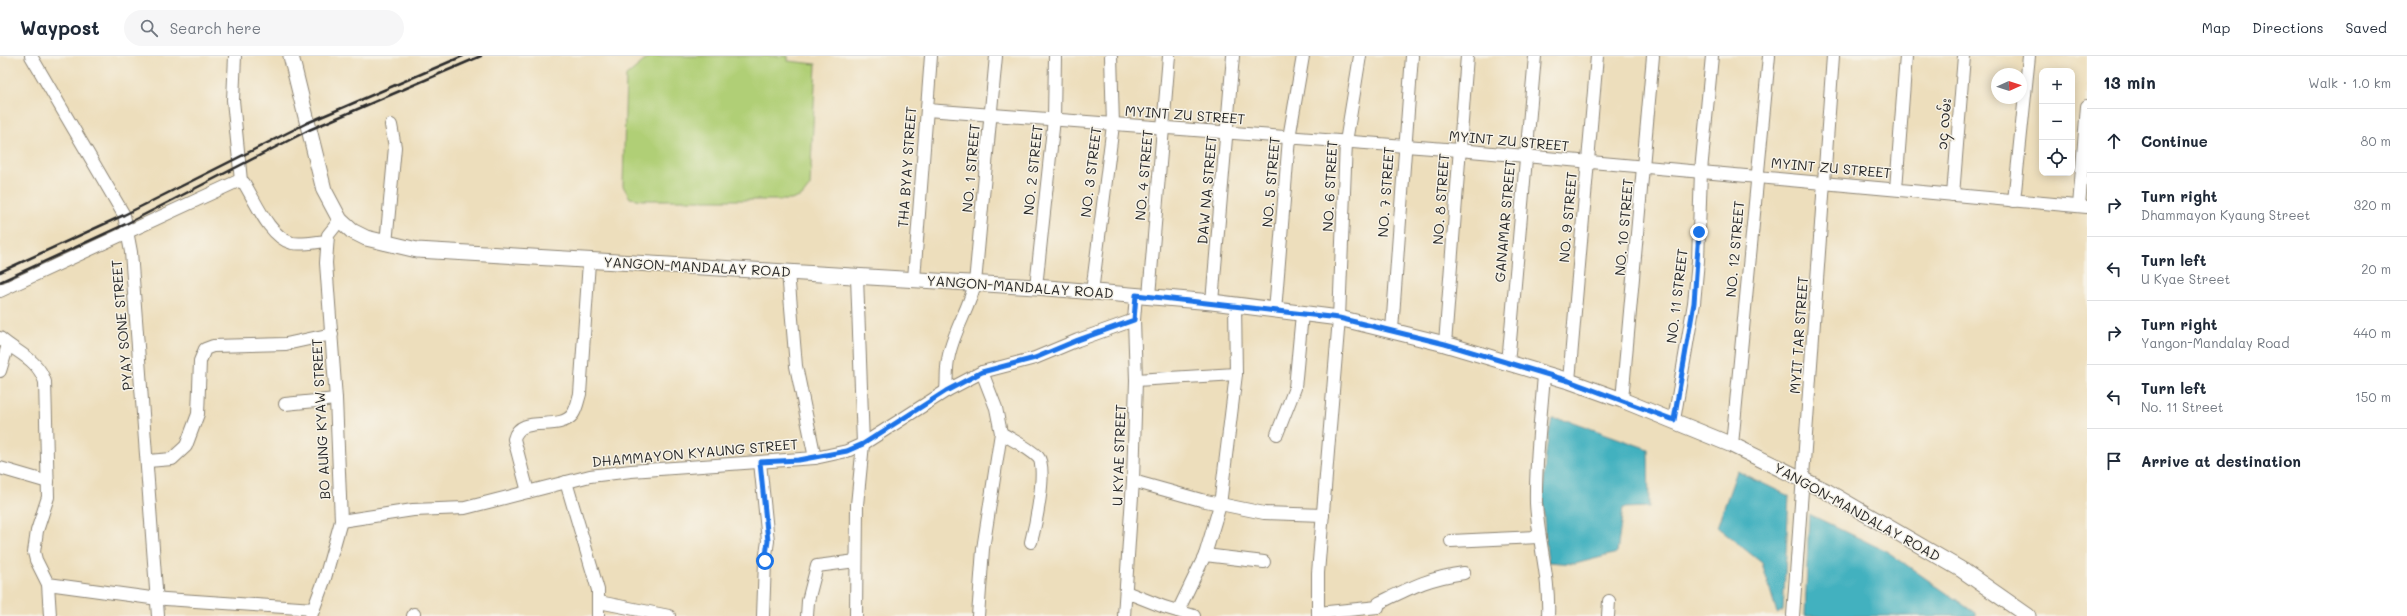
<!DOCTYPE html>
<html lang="en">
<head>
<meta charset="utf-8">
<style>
	:root { --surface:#fff; --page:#f6f6f7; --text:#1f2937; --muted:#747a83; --line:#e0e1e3 }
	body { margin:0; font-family:Mali,"Noto Sans Myanmar",sans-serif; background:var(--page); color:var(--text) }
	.controls { position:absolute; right:12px; top:12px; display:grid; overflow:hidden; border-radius:8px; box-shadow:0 2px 10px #0003 }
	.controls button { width:36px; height:36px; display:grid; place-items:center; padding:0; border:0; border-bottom:1px solid var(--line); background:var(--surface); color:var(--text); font:20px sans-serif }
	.compass { position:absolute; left:1991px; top:12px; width:36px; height:36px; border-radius:50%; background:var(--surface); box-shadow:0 2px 10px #0003; rotate:87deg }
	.stop { position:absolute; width:12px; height:12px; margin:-9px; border:3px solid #1a73e8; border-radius:50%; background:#fff }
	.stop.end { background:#1a73e8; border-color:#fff; box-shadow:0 1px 4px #0008 }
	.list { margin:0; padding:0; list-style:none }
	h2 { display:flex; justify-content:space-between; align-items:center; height:52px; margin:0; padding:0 16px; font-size:17px }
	h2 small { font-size:13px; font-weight:400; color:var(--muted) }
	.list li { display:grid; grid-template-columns:26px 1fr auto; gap:12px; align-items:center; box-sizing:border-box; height:64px; padding:0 16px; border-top:1px solid var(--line) }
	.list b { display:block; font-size:15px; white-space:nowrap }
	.list p { margin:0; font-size:13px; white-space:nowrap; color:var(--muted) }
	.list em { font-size:13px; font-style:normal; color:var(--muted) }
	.icon { flex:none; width:22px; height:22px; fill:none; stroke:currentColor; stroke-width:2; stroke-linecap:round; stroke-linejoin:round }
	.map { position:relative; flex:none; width:2087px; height:560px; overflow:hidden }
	header { display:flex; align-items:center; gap:24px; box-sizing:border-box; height:56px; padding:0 20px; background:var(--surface); border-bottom:1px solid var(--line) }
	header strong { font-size:19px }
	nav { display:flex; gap:22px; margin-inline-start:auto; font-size:14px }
	.search { width:280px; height:36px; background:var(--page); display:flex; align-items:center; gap:10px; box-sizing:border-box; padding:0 14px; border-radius:22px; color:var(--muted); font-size:15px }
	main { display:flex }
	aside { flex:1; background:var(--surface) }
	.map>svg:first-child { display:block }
</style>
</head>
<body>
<header>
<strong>Waypost</strong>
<div class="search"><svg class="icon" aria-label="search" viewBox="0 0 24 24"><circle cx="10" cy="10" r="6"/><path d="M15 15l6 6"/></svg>Search here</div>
<nav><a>Map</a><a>Directions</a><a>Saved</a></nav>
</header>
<main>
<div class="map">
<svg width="2087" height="560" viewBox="0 0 2087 560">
	<rect width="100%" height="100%" fill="#f7f3e8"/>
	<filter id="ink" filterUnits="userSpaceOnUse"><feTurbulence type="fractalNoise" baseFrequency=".025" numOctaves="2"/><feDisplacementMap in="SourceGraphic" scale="8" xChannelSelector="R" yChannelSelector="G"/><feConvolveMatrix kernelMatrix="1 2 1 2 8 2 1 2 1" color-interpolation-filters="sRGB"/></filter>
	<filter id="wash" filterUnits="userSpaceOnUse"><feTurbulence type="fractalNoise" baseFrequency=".012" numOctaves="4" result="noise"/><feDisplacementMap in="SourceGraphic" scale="16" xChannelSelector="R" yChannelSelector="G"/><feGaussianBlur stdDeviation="0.9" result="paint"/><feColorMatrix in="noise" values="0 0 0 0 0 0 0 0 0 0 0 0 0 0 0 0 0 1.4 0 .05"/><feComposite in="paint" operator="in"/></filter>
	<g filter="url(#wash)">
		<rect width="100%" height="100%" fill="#eddebc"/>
		<polygon fill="#b0cf76" stroke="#6e7d50" points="650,0 788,0 788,5 816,8 810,130 802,140 791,144 643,144 630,142 623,130 626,20"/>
		<g fill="#43b1bf" stroke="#376e75">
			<path d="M1552,363L1570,365L1648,393L1649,451L1623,452L1617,497L1575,508L1548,506C1542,460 1541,409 1552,363Z"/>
			<polygon points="1737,415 1789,440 1783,555 1777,557 1762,507 1717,471"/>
			<polygon points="1809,458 1888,496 1975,557 1975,560 1805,560"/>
		</g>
	</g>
	<g filter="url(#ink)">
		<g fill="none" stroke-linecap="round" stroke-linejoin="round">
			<g stroke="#8c8474" stroke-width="14">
				<g id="minor">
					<polyline points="31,0 124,159 131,196 158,560"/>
					<polyline points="235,0 233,44 241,125"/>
					<polyline points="927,54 1459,94 2087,151"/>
					<polyline points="1896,133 1906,0"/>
					<polyline points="1953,139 1964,0"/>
					<polyline points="2014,145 2029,0"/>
					<polyline points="2079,150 2087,50"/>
					<polyline points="386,188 395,91 391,69"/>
					<polyline points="914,223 931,0"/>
					<polyline points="1036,231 1054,63 1055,0"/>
					<path d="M0,235L238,125L244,127C255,144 269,181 292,187C302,189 316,186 326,185"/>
					<polyline points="1092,236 1113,69 1111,0"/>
					<polyline points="1149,240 1169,0"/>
					<polyline points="1212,246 1233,0"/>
					<polyline points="1275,255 1289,82 1303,0"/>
					<polyline points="1392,274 1412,0"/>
					<path d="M0,282C17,297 38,303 45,326L48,441L37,475L34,496L36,504L48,528L50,560"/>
					<polyline points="1445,288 1467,0"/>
					<polyline points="1508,308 1535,0"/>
					<polyline points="0,315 8,289"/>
					<path d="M1544,319C1541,361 1535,405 1536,447C1538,485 1550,522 1548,560"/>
					<polyline points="1136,324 1236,318"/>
					<polyline points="1569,325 1597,0"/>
					<path d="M946,335C947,325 946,314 948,304C952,277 969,254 975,227L996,0"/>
					<polyline points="1622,344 1653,0"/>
					<polyline points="285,348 336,343"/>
					<polyline points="1674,364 1694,247 1698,205 1701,115 1712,0"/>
					<path d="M1001,377C1012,384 1028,391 1038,401C1048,411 1035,471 1031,486"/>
					<polyline points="1277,378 1295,332 1302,258"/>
					<polyline points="1732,389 1769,0"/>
					<polyline points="815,402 847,395 863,388 946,335 982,316 1035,302 1078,284 1134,264"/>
					<polyline points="148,405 172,403 186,390 198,358 200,305 205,293 213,290 286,288 332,278"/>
					<polyline points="760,406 768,485 765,505 763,560"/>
					<polyline points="0,412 48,426"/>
					<polyline points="1133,425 1201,444 1264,457 1323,459"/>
					<polyline points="566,426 598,534 598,560"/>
					<path d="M528,436L514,383C520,357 559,377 573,358C577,352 578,344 580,338L589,206"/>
					<polyline points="341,465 413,454 465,452 590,420 631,415 815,402 796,310 788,216"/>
					<polyline points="1451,485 1538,481"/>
					<polyline points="1205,499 1264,506"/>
					<polyline points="48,528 151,542 314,553"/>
					<polyline points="1126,536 1164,551 1194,560"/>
					<polyline points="599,546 669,560"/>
					<polyline points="1178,555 1205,499 1220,449 1236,318 1235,249"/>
					<path d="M1318,557L1378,551L1379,547C1410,532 1428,522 1464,517"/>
					<polyline points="311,560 325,522 341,465 336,343 326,207 328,179 340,164"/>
					<polyline points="413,560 414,558"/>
					<polyline points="807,560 808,545 817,510 856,505"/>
					<polyline points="856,560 857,449 863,388 857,221"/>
					<polyline points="978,560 983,493 1001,377 996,352 982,316"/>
					<polyline points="1124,560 1133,425 1136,324 1134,264 1136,239"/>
					<polyline points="1318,560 1318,517 1339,262 1346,86 1360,0"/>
					<polyline points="1608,560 1609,545"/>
					<polyline points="1793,560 1833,0"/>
				</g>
			</g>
			<g stroke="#8c8474" stroke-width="17">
				<polyline id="major" points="291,0 324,134 340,164 352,175 366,182 417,194 1036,231 1212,246 1339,262 1445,288 1569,325 1622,344 1732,389 1828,436 1962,514 2028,560"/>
			</g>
			<use href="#minor" stroke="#fff" stroke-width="12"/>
			<use href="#major" stroke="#fff" stroke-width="15"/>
			<g stroke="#2b2b2b" stroke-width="2.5">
				<polyline points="0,216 124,159 307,67 463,0"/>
				<polyline points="0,226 126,168 309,74 481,0"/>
			</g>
		</g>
	</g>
	<g fill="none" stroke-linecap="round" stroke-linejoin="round" filter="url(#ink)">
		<polyline stroke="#1a73e8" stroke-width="5" points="765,505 768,485 760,406 799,404 847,395 863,388 946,335 982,316 1035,302 1078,284 1134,264 1136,239 1339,262 1445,288 1569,325 1674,364 1694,247 1699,176"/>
	</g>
	<g text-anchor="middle" stroke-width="3" stroke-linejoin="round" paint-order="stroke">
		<g font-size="14" fill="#2b2b2b" stroke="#f7f3e8">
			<text transform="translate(1185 59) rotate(4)" y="5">MYINT ZU STREET</text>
			<text transform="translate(1944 68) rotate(-85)" y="5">၁၄ လမ်း</text>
			<text transform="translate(1509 85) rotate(5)" y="5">MYINT ZU STREET</text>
			<text transform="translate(907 111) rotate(-86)" y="5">THA BYAY STREET</text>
			<text transform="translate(971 112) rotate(-85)" y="5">NO. 1 STREET</text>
			<text transform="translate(1831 112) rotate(5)" y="5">MYINT ZU STREET</text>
			<text transform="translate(1033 114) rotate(-84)" y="5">NO. 2 STREET</text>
			<text transform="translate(1091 116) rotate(-83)" y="5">NO. 3 STREET</text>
			<text transform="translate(1144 119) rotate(-85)" y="5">NO. 4 STREET</text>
			<text transform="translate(1271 126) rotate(-85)" y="5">NO. 5 STREET</text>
			<text transform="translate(1330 130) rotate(-87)" y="5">NO. 6 STREET</text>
			<text transform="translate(1207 134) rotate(-85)" y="5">DAW NA STREET</text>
			<text transform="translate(1386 136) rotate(-86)" y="5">NO. 7 STREET</text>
			<text transform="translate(1441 143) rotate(-86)" y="5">NO. 8 STREET</text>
			<text transform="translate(1568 161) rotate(-85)" y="5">NO. 9 STREET</text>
			<text transform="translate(1505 165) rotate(-85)" y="5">GANAMAR STREET</text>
			<text transform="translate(1624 171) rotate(-85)" y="5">NO. 10 STREET</text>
			<text transform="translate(1735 193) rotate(-85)" y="5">NO. 12 STREET</text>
			<text transform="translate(697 211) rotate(3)" y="5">YANGON-MANDALAY ROAD</text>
			<text transform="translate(1020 231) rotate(4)" y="5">YANGON-MANDALAY ROAD</text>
			<text transform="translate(1677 240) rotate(-83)" y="5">NO. 11 STREET</text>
			<text transform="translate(122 269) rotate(-95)" y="5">PYAY SONE STREET</text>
			<text transform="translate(1799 279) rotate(-86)" y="5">MYIT TAR STREET</text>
			<text transform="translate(321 363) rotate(-93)" y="5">BO AUNG KYAW STREET</text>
			<text transform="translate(695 397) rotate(-5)" y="5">DHAMMAYON KYAUNG STREET</text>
			<text transform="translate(1119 399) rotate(-88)" y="5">U KYAE STREET</text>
			<text transform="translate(1857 456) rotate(29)" y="5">YANGON-MANDALAY ROAD</text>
		</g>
	</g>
</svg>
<div class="controls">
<button>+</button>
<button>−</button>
<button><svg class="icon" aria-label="locate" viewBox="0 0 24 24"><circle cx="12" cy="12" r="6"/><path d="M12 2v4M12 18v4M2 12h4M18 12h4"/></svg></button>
</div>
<svg class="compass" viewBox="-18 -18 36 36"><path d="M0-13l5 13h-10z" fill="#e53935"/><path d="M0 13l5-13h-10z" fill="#747a83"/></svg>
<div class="stop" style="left:765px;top:505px"></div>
<div class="stop end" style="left:1699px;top:176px"></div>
</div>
<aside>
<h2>13 min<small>Walk · 1.0 km</small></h2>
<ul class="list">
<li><svg class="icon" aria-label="ahead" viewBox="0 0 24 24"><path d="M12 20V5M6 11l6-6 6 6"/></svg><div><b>Continue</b></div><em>80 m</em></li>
<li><svg class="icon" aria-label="right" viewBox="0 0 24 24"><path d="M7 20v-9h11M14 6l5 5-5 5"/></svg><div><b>Turn right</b><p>Dhammayon Kyaung Street</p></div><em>320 m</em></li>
<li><svg class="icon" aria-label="left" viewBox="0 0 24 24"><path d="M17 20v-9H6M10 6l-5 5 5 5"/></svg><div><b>Turn left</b><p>U Kyae Street</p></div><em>20 m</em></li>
<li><svg class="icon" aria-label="right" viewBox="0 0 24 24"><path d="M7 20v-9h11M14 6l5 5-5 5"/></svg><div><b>Turn right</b><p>Yangon-Mandalay Road</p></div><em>440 m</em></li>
<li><svg class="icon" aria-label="left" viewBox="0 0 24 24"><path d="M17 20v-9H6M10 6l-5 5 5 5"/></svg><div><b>Turn left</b><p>No. 11 Street</p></div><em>150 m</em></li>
<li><svg class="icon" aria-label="arrive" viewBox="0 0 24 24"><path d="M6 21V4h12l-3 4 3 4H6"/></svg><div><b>Arrive at destination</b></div></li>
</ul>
</aside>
</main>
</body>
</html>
